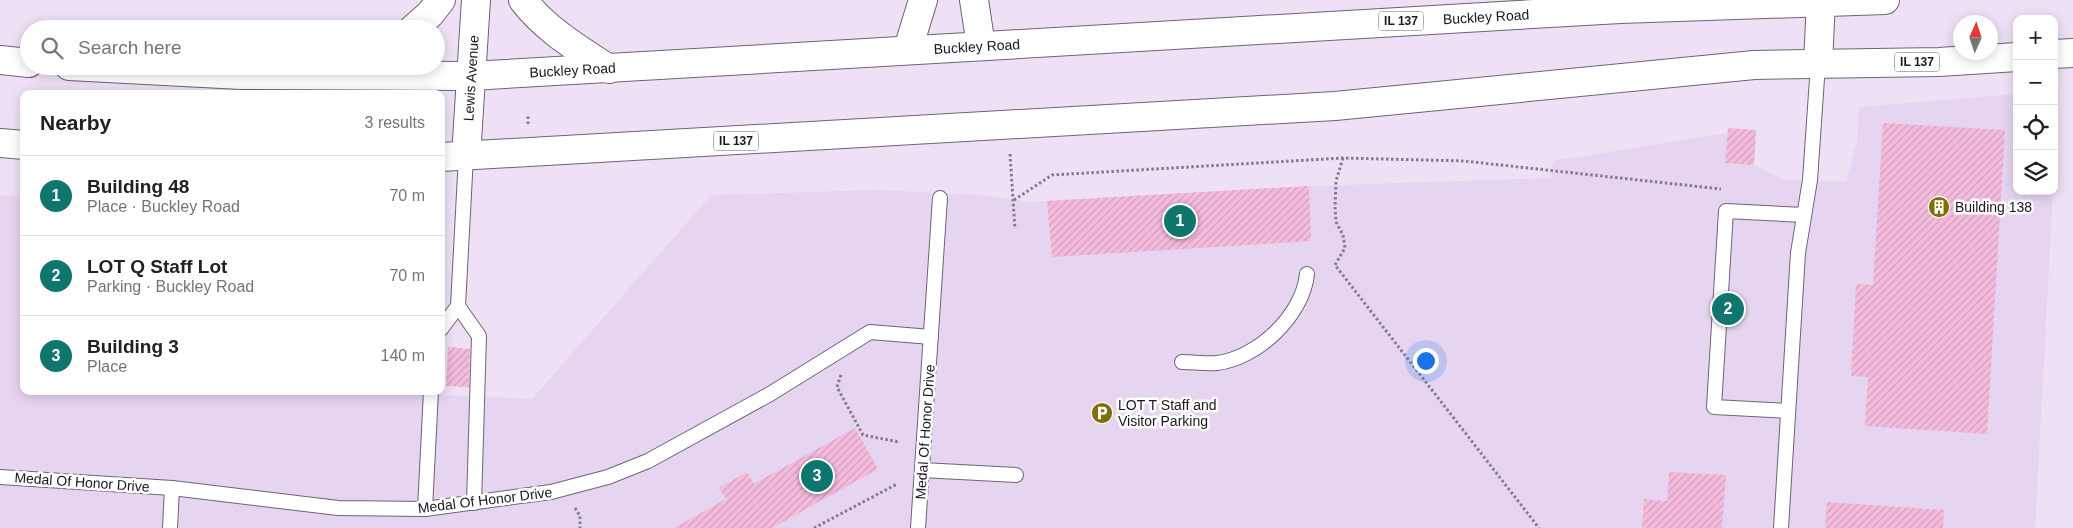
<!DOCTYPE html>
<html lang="en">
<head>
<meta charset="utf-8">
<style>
	:root { --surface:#fff; --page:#f6f6f6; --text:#202124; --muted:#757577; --line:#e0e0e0; --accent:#0f766e }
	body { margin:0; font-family:Arial,sans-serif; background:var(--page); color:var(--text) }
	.controls { position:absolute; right:15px; top:15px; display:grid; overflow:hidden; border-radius:10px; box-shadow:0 2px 12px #0003 }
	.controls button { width:45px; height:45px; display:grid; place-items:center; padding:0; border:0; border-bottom:1px solid var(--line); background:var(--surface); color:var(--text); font:25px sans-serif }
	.compass { position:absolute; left:1953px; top:15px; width:45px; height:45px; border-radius:50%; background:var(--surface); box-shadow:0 2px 12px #0003; rotate:3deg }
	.you { position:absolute; left:1425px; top:360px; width:18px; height:18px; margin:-12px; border:4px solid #fff; border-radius:50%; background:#1a73e8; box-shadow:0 0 0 8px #1a73e833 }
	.badge { display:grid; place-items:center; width:32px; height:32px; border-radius:50%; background:var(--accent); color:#fff; font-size:16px; font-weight:700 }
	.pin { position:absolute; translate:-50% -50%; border:2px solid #fff; box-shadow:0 1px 5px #0006 }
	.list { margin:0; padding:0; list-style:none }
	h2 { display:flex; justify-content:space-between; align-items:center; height:65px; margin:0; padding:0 20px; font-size:21px }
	h2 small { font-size:16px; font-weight:400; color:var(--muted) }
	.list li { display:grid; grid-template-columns:32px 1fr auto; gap:15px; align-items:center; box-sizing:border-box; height:80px; padding:0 20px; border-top:1px solid var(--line) }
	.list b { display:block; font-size:19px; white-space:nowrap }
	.list p { margin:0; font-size:16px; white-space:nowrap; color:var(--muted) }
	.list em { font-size:16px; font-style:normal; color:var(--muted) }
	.icon { flex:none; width:28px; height:28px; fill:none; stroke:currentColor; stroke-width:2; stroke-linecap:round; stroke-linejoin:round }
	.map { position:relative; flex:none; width:2073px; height:528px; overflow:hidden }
	.search { position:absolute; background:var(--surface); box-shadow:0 2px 12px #0003; left:20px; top:20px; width:425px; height:55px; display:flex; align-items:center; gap:12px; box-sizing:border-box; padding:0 18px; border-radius:28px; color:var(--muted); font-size:19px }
	.panel { position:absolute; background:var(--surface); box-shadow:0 2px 12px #0003; left:20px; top:90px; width:425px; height:305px; border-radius:10px }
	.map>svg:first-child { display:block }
</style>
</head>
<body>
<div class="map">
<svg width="2073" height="528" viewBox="0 0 2073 528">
	<defs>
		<pattern id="building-hatch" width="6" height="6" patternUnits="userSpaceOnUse" patternTransform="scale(1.25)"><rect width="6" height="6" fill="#f5bbdd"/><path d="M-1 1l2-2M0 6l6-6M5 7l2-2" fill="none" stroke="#d1a0bd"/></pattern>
	</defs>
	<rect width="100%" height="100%" fill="#eee1f6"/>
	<g fill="#e6d5f0">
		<polygon points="2059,90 2054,175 2054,91"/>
		<polygon points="2017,94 2017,191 2053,191 2035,528 0,528 0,195 24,197 24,391 357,391 532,399 711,195 877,190 981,195 1027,202 1309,186 1551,178 1553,161 1727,133 1728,128 1756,130 1754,165 1784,180 1846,181 1857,141 1859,107"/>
	</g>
	<g fill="url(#building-hatch)">
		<polygon points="1883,123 2005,130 1987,434 1865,426 1868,377 1851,376 1856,284 1873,285"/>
		<polygon points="1728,128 1756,130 1754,165 1725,163"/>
		<polygon points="1309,186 1311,241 1052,257 1047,201"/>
		<polygon points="448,347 470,349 469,387 446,386"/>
		<polygon points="855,428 878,469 772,528 674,528 726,499 719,488 747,472 754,484"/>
		<polygon points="1669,472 1726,475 1722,528 1642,528 1644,499 1667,501"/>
		<polygon points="1827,502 1944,510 1943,528 1825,528"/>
	</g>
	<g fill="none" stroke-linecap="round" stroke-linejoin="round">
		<g stroke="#6f6375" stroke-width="16">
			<g id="service">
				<polyline points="458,306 479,336 474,503"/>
				<polyline points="441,329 458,306 466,156"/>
				<path d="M1182,362C1193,362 1206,364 1217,363C1258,358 1303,315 1307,274"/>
				<polyline points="1788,411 1714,407 1726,211 1804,215"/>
				<polyline points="922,470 1016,475"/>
				<polyline points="0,477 172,488 338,508 425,509 551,492 608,477 648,461 770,394 870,332 931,337"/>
				<polyline points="425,509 431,391"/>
				<polyline points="170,528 172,488"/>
				<polyline points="918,528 940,198"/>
				<polyline points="1781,528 1798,253 1810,180 1818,64"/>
			</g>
		</g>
		<g stroke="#6f6375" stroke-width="30">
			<g id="minor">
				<polyline points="974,0 981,46"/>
				<polyline points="908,49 923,0"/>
				<polyline points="1818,64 1821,0"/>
			</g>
		</g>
		<g stroke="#6f6375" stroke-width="30">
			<g id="secondary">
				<path id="s1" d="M466,156L476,0"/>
			</g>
		</g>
		<g stroke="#6f6375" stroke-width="30">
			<g id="trunk">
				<path d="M523,0C546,30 577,48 609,69"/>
				<polyline points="413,29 430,14 441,0"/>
				<polyline points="2054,54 2073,53"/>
				<polyline points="0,60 29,63"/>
				<path id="s2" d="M69,66L241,75L471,76L1620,9L1885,0"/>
				<polyline points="0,143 24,145"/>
				<polyline points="441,157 1335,106 1754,65 1939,62 2017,57"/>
			</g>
		</g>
		<g stroke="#857c8a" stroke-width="3" stroke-dasharray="2.5 2.5" stroke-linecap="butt">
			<polyline points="528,124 528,115"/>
			<polyline points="1010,154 1015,229"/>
			<polyline points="1343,158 1336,181 1335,207 1336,222 1343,235 1345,248 1335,265 1539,528"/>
			<polyline points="1014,200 1052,175 1343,158 1464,161 1721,189"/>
			<polyline points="841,375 837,387 863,435 899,442"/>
			<polyline points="575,508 580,516 580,528"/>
			<polyline points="814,528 897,484"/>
		</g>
		<use href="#service" stroke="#fff" stroke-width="14"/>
		<use href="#minor" stroke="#fff" stroke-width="28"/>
		<use href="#secondary" stroke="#fff" stroke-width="28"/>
		<use href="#trunk" stroke="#fff" stroke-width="28"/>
	</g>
	<defs>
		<g id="building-disc" transform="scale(1.125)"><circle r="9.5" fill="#7f6e0b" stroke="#fff"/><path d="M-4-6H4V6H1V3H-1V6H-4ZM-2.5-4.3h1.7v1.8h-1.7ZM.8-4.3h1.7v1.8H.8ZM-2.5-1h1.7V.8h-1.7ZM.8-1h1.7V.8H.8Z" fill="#fff"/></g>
		<g id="parking-disc" transform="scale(1.125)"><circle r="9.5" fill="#7f6e0b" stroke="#fff"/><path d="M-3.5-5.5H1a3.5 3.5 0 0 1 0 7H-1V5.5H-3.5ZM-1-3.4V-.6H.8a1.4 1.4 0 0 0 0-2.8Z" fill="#fff"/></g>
	</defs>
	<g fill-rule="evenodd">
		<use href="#building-disc" x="1939" y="207"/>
		<use href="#parking-disc" x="1102" y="413"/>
	</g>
	<g text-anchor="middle" stroke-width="5" stroke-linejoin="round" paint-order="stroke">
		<g fill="#fff" stroke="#5f5d62" stroke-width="1">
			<rect x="1378.5" y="11.5" width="45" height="19" rx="4"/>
			<rect x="1894.5" y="52.5" width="45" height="19" rx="4"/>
			<rect x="713.5" y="131.5" width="45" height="19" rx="4"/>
		</g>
		<g font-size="12" font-weight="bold" fill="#1b171e">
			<text x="1401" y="25">IL 137</text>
			<text x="1917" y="66">IL 137</text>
			<text x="736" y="145">IL 137</text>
		</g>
		<g font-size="14" fill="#1b171e" stroke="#fff">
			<text dy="5" stroke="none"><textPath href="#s2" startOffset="1419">Buckley Road</textPath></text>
			<text dy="5" stroke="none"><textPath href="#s2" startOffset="909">Buckley Road</textPath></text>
			<text dy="5" stroke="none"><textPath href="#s2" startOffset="504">Buckley Road</textPath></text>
			<text dy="5" stroke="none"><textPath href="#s1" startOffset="78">Lewis Avenue</textPath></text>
			<text transform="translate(925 432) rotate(-86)" y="5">Medal Of Honor Drive</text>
			<text transform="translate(82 482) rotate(4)" y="5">Medal Of Honor Drive</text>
			<text transform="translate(485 500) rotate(-7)" y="5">Medal Of Honor Drive</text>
		</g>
		<g font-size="14" fill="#1b171e" stroke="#fff" text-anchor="start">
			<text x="1955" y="212">Building 138</text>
			<text x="1118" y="410">LOT T Staff and<tspan x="1118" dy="16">Visitor Parking</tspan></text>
		</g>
	</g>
</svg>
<div class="controls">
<button>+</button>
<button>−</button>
<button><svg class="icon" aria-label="locate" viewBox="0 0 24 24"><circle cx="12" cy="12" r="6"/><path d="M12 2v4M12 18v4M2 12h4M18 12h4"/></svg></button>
<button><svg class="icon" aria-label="layers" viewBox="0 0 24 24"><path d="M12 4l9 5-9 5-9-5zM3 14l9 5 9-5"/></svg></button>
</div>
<svg class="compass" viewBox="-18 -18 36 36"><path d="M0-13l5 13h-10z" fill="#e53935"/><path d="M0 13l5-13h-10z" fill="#757577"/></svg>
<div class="you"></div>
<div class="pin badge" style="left:1180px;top:221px">1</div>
<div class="pin badge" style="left:1728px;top:309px">2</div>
<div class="pin badge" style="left:817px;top:476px">3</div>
<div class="search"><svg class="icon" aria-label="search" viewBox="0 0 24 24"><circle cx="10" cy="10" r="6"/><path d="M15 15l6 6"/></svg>Search here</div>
<section class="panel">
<h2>Nearby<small>3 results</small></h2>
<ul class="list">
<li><span class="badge">1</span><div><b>Building 48</b><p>Place · Buckley Road</p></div><em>70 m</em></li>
<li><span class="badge">2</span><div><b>LOT Q Staff Lot</b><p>Parking · Buckley Road</p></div><em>70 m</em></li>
<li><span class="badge">3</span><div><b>Building 3</b><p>Place</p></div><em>140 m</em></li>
</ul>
</section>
</div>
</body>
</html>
